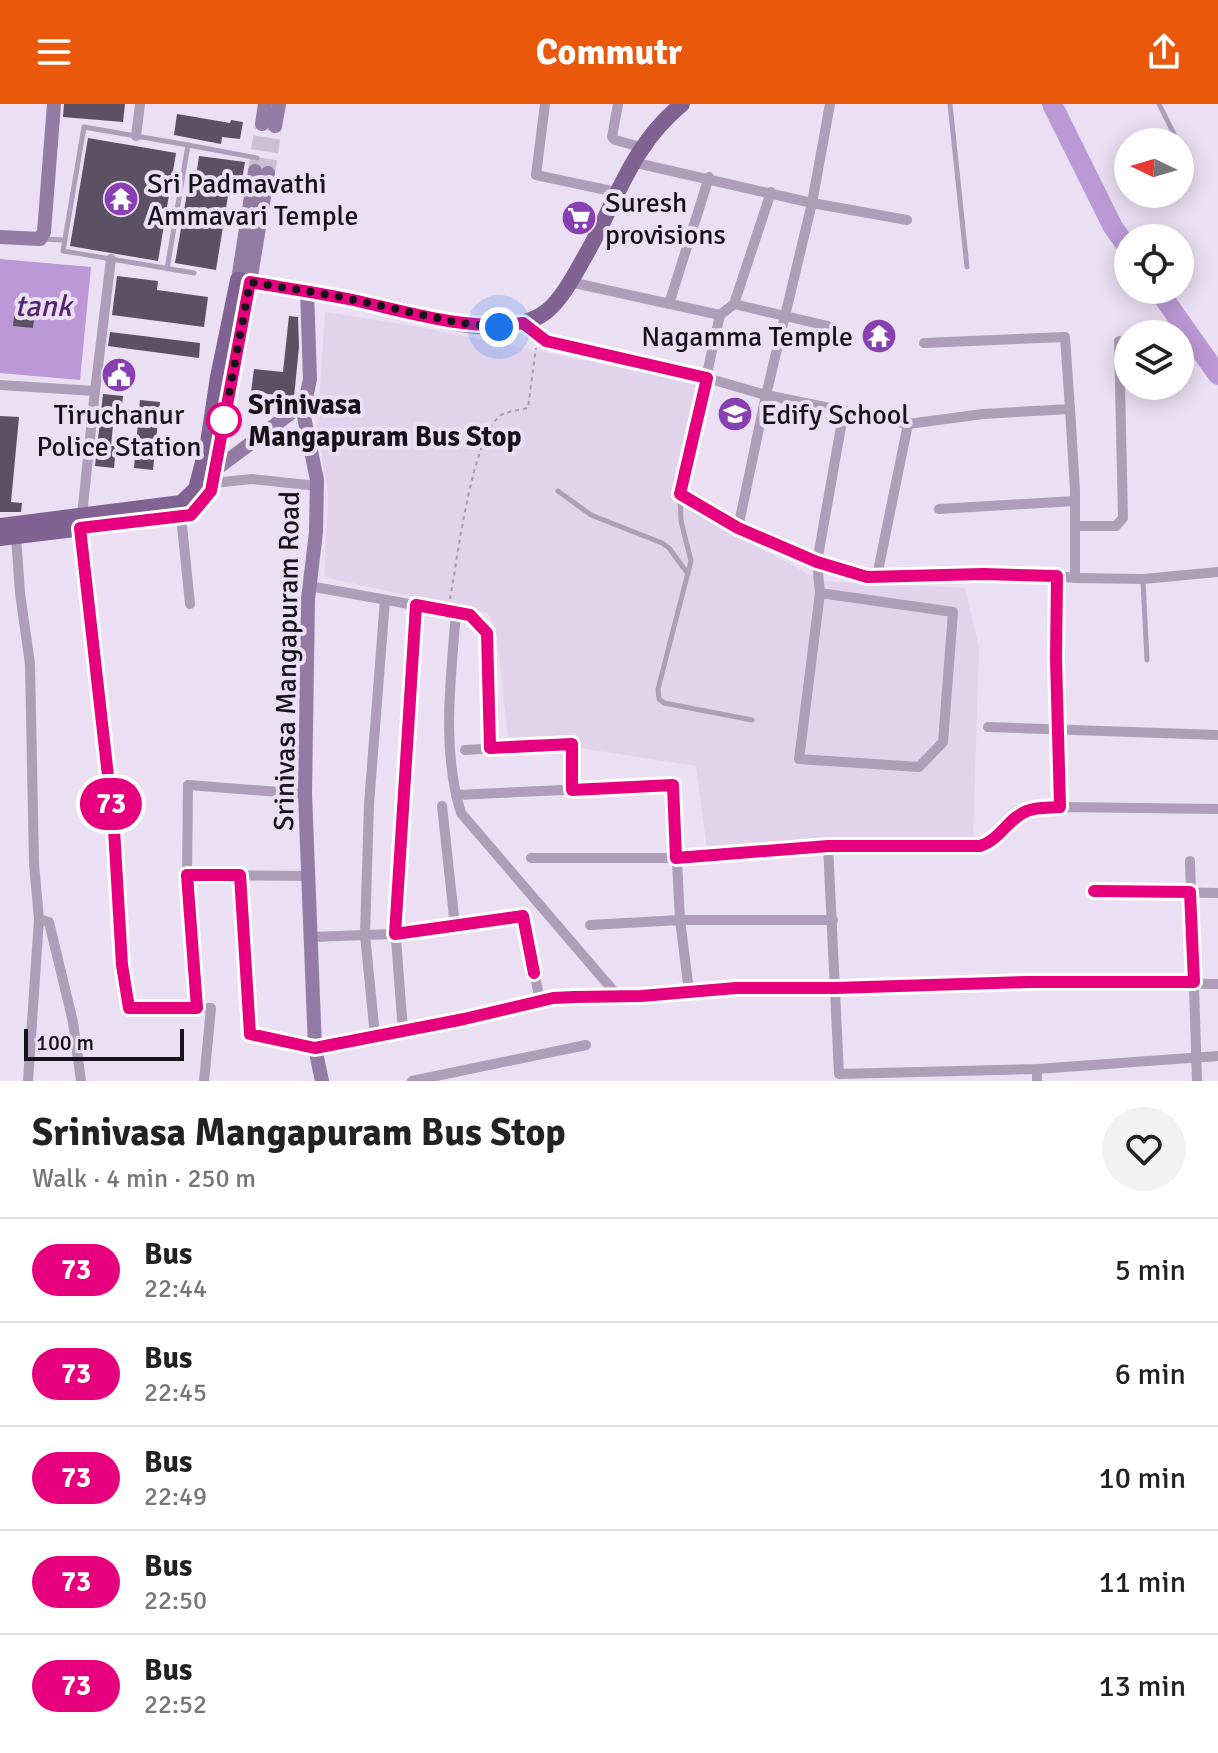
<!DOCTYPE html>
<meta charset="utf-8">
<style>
body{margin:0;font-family:Signika,sans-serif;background:#f2f2f2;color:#222;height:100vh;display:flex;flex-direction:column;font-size:30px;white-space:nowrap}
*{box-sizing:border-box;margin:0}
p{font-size:26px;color:#767676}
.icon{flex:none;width:44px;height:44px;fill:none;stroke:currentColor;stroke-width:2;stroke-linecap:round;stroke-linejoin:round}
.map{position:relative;height:977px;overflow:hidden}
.details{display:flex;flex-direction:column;background:#fff;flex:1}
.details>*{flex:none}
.badge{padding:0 16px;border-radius:26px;font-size:28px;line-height:52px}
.needle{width:52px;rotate:275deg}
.buttons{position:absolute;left:1114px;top:24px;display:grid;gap:16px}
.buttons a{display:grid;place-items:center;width:80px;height:80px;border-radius:50%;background:#fff;box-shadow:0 4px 20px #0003;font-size:40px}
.scale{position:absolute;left:24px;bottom:20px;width:160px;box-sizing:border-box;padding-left:8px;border:4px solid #161219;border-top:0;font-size:22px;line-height:28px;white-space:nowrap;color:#161219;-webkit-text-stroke:6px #ebdff3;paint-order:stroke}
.you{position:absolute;width:40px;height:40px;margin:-20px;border:6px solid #fff;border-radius:50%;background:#1a73e8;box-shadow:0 0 0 12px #1a73e833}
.map>.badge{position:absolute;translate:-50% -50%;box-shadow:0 0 0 4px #fff}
.round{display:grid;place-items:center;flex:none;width:84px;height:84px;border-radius:42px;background:#f2f2f2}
.overview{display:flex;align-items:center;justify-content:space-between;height:136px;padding:0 32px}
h1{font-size:38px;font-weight:800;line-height:60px}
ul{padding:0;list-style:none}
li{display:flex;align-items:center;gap:24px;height:104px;padding:0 32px;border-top:2px solid #e0e0e0}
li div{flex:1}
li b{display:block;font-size:30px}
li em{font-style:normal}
li .badge{min-width:88px;font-weight:700;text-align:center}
header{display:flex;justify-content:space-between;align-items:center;height:104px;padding:0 32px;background:#ea580c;color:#fff;font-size:36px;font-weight:800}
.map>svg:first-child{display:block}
.built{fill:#e2d3ed}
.water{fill:#bd98d6}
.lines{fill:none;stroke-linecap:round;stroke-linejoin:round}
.river{stroke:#bd98d6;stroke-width:20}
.building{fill:#5b5162}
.secondary-tunnel{stroke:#cbc0d2;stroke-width:14;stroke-dasharray:14 7;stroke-linecap:butt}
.path{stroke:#a49bab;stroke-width:2;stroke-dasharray:4 4;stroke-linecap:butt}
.lane{stroke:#ae9eb9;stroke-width:5}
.street{stroke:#ae9eb9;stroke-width:10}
.secondary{stroke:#937ba3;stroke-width:14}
.primary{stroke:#806293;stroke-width:16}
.line-casing{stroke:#fff;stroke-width:18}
.line{stroke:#e6007e;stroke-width:12}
.walk{stroke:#161219;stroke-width:8;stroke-dasharray:0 14.4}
.stop-dot{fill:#fff;stroke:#e6007e;stroke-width:4}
.labels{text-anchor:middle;stroke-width:8;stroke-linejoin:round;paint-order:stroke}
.poi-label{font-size:28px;fill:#161219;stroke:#ebdff3;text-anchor:start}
.stop-label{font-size:28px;font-weight:bold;fill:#161219;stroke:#ebdff3;text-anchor:start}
.street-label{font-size:28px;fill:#161219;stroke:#ebdff3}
.water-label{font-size:30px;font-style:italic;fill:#55256f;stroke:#ebdff3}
</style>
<header><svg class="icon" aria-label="menu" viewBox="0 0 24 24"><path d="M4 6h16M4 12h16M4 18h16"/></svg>Commutr<svg class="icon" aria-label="share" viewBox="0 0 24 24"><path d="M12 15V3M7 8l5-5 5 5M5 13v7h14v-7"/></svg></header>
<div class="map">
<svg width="1218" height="977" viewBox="0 0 1218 977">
<rect width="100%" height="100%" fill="#ebdff3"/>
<polygon class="built" points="325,208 414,222 696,279 672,395 821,477 965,484 979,544 973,736 707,745 696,662 508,633 496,526 487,509 324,473 328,389 317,325"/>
<polygon class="water" points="0,155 91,163 80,276 0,269"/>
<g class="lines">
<g class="river">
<polyline points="1052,0 1113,123 1128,144"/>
<polyline points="1158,186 1218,271"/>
</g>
</g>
<g class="building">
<polygon points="64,0 125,0 123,18 63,13"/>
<polygon points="177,10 230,19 231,16 243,18 240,35 222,33 221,40 174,31"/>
<polygon points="88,34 176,49 158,157 70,142"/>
<polygon points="199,52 245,58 242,75 231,73 216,166 175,159 190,72 196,73"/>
<polygon points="117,172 158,177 157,186 208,193 204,223 112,211"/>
<polygon points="15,203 35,205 33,224 13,222"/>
<polygon points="289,212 298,213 299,243 294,293 251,288 254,265 283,268"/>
<polygon points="110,228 200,239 199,254 108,242"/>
<polygon points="103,290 123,292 121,311 114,311 111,342 116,342 114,364 95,362"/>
<polygon points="140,296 160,298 153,366 134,364"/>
<polygon points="0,312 19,313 11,398 22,399 21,408 0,408"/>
</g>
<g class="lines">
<g class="secondary-tunnel">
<polyline points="255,67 262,20"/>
<polyline points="268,69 275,22"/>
</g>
<path class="path" d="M450,495c7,-36 22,-169 53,-185 7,-3 17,-4 25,-6l8,-60"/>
<g class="lane">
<polyline points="950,0 967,163"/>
<polyline points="1159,0 1174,30"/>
<polyline points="188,41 257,54"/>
<polyline points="41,135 64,136"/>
<path d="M167,165l21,-124 -104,-18 -21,124c44,7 88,15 131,22"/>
<polyline points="558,387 591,411 662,439 669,444 688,470"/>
<polyline points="680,390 681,417 691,457 658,585 659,595 664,599 752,616"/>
<polyline points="1143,477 1147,556"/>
</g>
<g class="street">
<polyline points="545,0 536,71 616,88"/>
<polyline points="618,0 612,33 615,36 641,43"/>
<polyline points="136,32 140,0"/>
<polyline points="632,58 812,99 830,0"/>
<polyline points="570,178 720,211 680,390 738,424 817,458 867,473 983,470 1057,472"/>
<polyline points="669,200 709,73"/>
<polyline points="734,200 771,88"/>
<polyline points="720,211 734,200 828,222"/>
<polyline points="523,219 546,237 599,251 707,274 766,291 908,320 983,310 1070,305 1065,233 924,239"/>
<polyline points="0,281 95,287 111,155"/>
<polyline points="213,379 252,375 317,382"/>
<polyline points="939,405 1075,397"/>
<polyline points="82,411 95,287"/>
<polyline points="181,412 190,500"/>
<polyline points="1075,422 1116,422 1123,414 1119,237"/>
<polyline points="80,424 114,725 122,861 129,904 197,904 187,771 188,681 305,690"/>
<polyline points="738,424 766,291 812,99 907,116"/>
<polyline points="16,432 20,489 30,560 34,760 39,815 28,977"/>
<polyline points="877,472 908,320"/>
<polyline points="1075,474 1143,475 1218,468"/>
<polyline points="309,482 470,511 487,529 490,644"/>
<polyline points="820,489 799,655 919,663 943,638 953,508 820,489 817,458 844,306"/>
<path d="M456,508c-5,67 -15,136 5,201l156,182"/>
<polyline points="988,623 1218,631"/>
<polyline points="465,646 572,640 572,686"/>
<polyline points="456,691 673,681 680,816 833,816"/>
<polyline points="442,702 455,822"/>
<polyline points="1060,703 1056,554 1057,472 1075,474 1075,387 1070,305"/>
<polyline points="828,742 839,970 1037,965 1218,952"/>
<polyline points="531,754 676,754 828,742 980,742 994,736 1029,706 1060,703 1218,705"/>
<polyline points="1190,757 1197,977"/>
<polyline points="187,771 310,772"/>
<polyline points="240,771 250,930 315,944 464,915 553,894 641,892 736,884 835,884 1028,878 1218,880"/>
<polyline points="1094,787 1218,789"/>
<polyline points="39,815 49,818 73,918 81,977"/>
<polyline points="590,821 680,816 689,887"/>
<polyline points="312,833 365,831 369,700 385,496"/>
<polyline points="197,904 211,904 204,977"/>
<polyline points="403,927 395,822 416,501"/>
<polyline points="375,932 365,831 395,830 523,812 540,897"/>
<polyline points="412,977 586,941"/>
<polyline points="1037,977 1037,965"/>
</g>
<g class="secondary">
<polyline points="262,20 265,0"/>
<polyline points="275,22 279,0"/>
<polyline points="0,133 40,135 44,128 54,0"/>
<polyline points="238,176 255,67"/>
<polyline points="250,178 268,69"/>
<polyline points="307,187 310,275 303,308 317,376 316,428 308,495 305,690 315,944 322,977"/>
<polyline points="215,366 303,300"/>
</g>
<g class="primary">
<path d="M0,422l181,-23 15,-14 12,-46 10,-66 20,-97c50,8 100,17 150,27 36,8 76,22 113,19 15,-1 34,-5 46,-15 17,-14 30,-41 41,-60 30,-54 44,-106 94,-147"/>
<polyline points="0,434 191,411 211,387 250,178"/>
</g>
</g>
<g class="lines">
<defs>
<path id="line" d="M534,869l-11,-57 -128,18 21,-329 54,10 17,18 3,115 82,-4v46l101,-5 3,73 152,-12h152c20,-6 28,-28 47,-35 9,-4 22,-3 33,-4l-4,-149 1,-82 -74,-2 -116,3 -50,-15 -79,-34 -58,-34 27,-116 -161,-37 -23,-18c-57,8 -115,-11 -170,-23 -34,-7 -68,-12 -103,-18l-39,209 -20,24 -111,13 34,301 8,136 7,43h68l-10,-133h53l10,159 65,14 149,-29 89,-21 21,-1 67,-1 95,-8h99l193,-6h166l-4,-90 -96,-1"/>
</defs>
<use href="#line" class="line-casing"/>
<use href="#line" class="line"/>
<polyline class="walk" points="224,316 250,178 336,192 460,219 499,223"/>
</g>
<defs>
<symbol id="temple-disc" viewBox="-11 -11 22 22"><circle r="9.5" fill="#883fb1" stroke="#ebdff3"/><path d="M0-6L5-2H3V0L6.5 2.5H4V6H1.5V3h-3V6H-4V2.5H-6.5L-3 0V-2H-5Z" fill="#fff"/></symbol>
<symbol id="supermarket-disc" viewBox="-11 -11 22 22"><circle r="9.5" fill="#883fb1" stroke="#ebdff3"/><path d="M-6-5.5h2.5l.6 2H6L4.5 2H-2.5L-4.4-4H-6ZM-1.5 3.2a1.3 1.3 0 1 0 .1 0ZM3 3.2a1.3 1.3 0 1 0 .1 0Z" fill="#fff"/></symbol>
<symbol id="civic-disc" viewBox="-11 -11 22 22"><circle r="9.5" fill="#883fb1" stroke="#ebdff3"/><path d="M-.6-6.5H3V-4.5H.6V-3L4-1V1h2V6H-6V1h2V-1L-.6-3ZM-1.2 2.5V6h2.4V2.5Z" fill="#fff"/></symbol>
<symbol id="school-disc" viewBox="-11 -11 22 22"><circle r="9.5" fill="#883fb1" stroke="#ebdff3"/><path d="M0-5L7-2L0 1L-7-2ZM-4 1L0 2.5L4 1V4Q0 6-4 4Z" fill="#fff"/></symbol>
</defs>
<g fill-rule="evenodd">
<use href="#temple-disc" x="101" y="75" width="40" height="40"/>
<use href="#supermarket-disc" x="559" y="94" width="40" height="40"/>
<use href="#temple-disc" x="859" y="212" width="40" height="40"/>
<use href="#civic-disc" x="99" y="251" width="40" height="40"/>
<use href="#school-disc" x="715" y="290" width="40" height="40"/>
</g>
<circle class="stop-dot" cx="224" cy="316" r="16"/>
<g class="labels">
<g class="poi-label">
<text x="147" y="89">Sri Padmavathi<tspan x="147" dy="32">Ammavari Temple</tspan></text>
<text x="605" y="108">Suresh<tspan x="605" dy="32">provisions</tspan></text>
<text x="853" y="242" text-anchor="end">Nagamma Temple</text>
<text x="119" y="320" text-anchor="middle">Tiruchanur<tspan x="119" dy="32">Police Station</tspan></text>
<text x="761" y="320">Edify School</text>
</g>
<g class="stop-label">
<text x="248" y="310">Srinivasa<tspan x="248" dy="32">Mangapuram Bus Stop</tspan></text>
</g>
<g class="street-label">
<text transform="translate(286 557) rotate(-89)" y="10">Srinivasa Mangapuram Road</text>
</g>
<g class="water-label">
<text x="43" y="212">tank</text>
</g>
</g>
</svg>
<div class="buttons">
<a><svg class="needle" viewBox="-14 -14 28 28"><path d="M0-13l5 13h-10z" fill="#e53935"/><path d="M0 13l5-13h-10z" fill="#767676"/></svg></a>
<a><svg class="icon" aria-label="locate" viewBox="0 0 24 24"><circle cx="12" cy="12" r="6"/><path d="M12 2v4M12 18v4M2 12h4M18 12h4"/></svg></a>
<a><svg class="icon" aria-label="layers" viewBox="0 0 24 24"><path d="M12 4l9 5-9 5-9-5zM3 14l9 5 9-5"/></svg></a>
</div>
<div class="scale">100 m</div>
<div class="you" style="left:499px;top:223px"></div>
<b class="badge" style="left:111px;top:700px;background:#e6007e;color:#fff">73</b>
</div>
<section class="details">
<div class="overview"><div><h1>Srinivasa Mangapuram Bus Stop</h1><p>Walk · 4 min · 250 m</p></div><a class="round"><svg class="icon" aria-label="heart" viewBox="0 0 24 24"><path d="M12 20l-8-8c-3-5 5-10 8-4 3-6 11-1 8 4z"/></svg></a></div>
<ul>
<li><span class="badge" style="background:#e6007e;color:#fff">73</span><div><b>Bus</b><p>22:44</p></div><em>5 min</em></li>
<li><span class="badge" style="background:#e6007e;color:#fff">73</span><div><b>Bus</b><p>22:45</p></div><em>6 min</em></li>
<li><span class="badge" style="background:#e6007e;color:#fff">73</span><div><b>Bus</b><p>22:49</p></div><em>10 min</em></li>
<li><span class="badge" style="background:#e6007e;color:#fff">73</span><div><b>Bus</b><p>22:50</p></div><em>11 min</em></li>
<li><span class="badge" style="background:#e6007e;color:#fff">73</span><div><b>Bus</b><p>22:52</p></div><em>13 min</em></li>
</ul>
</section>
